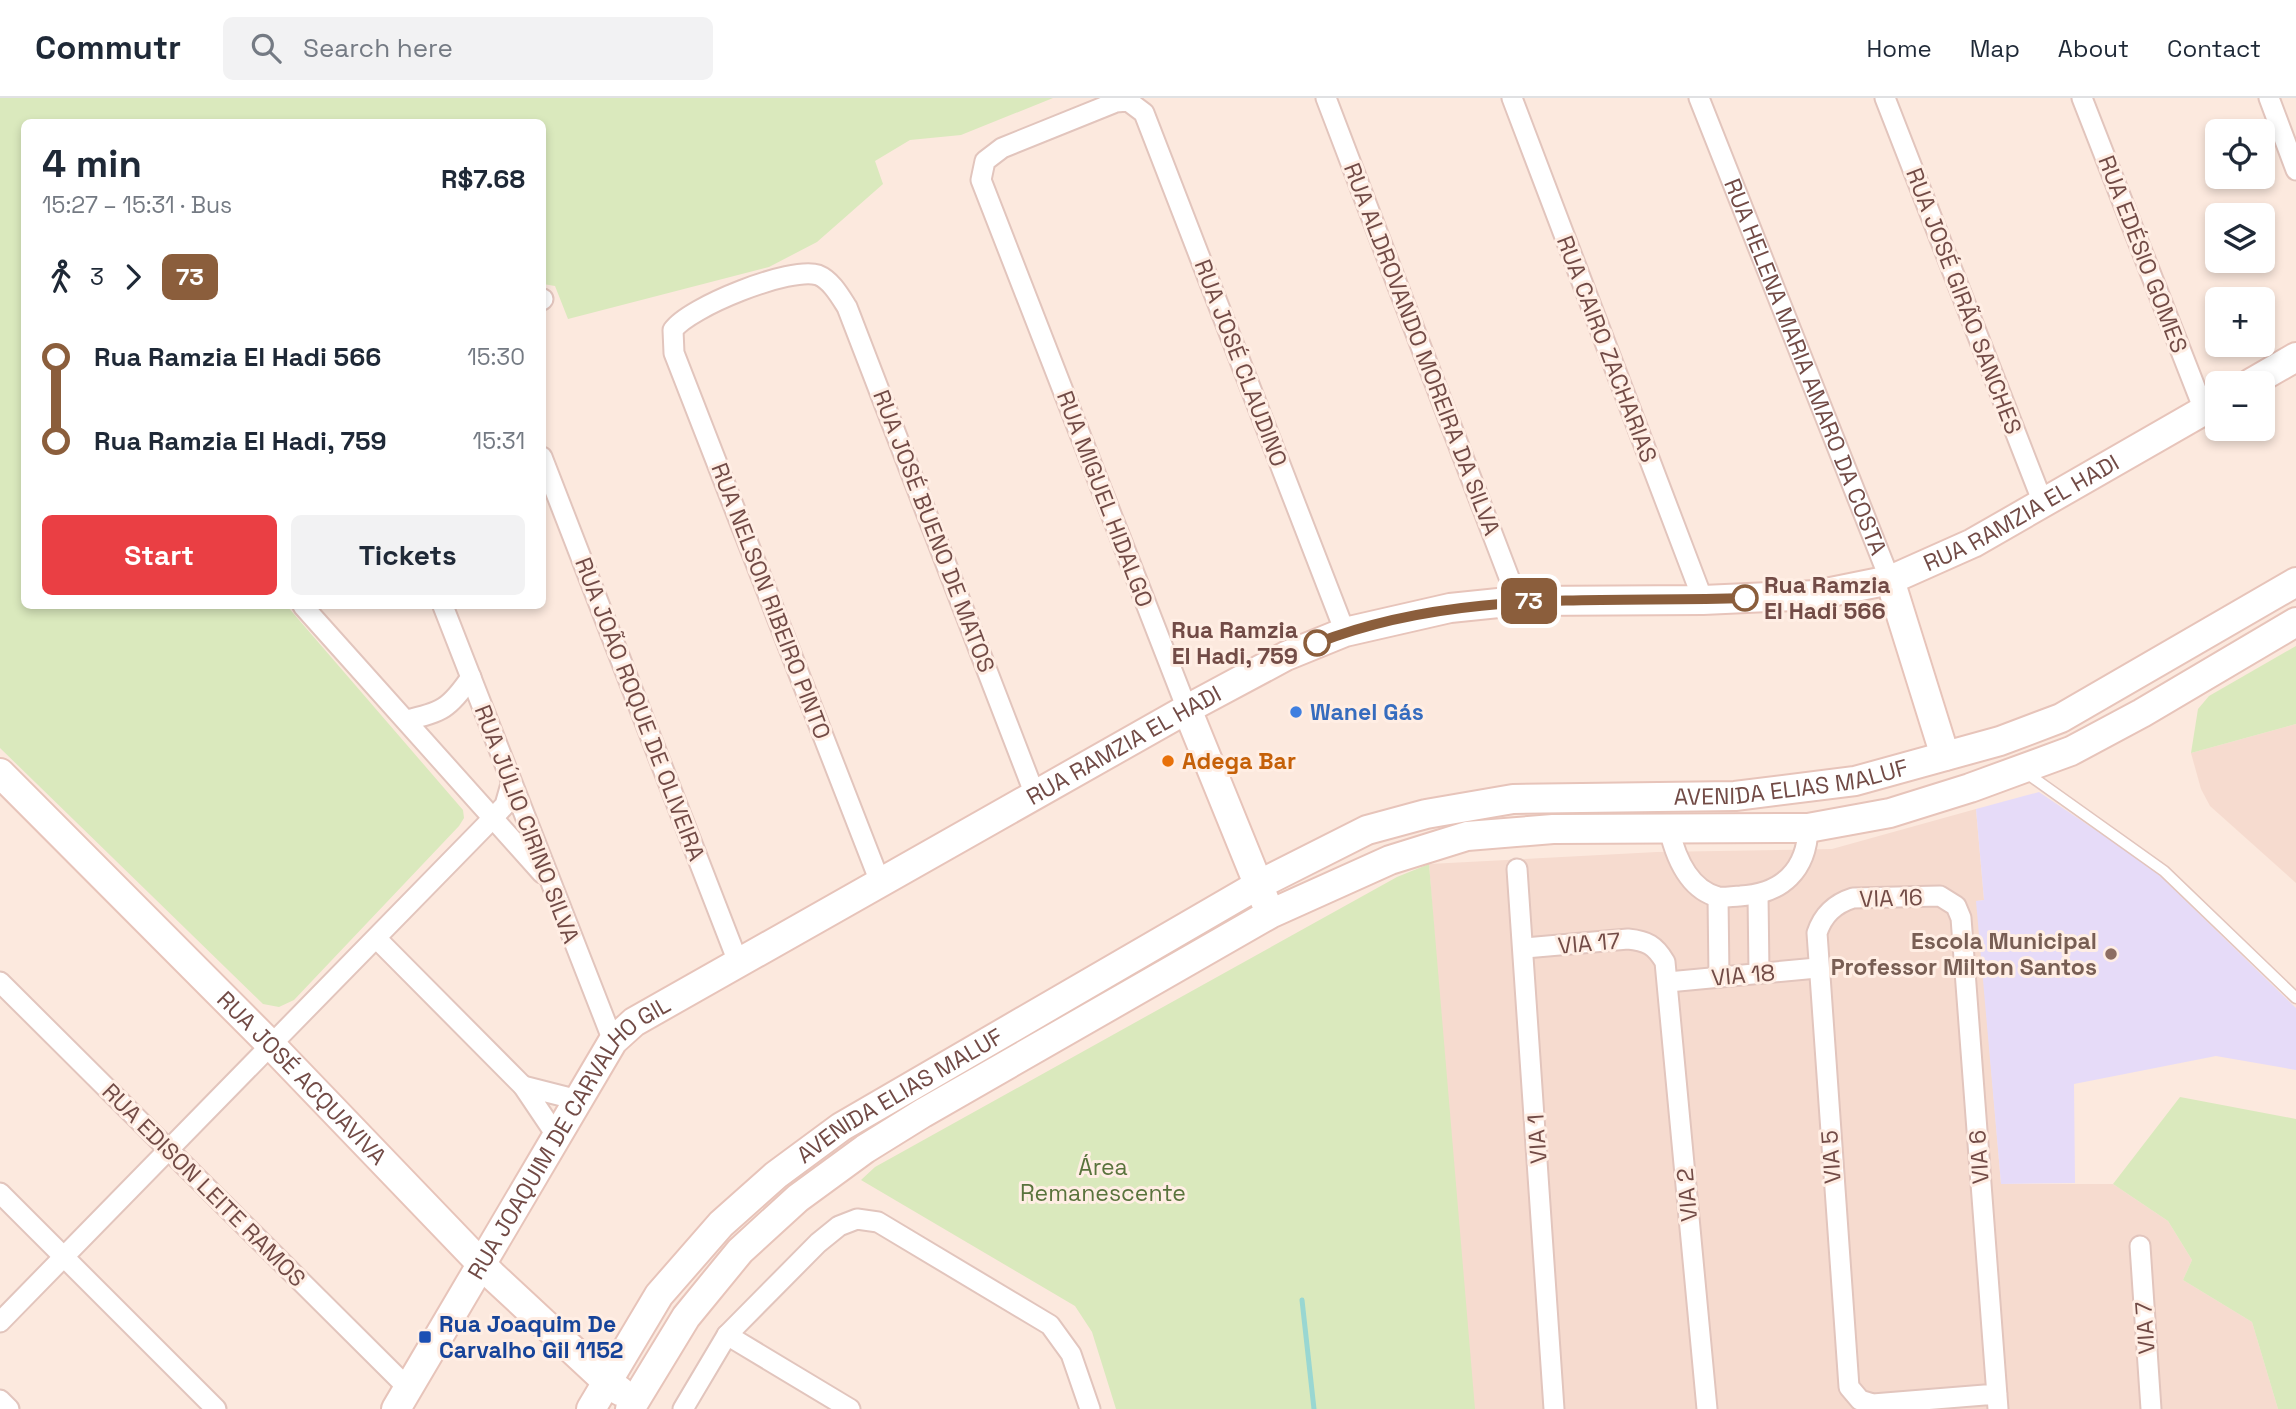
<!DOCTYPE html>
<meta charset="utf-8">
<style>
body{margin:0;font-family:"Space Grotesk",sans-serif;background:#f2f2f3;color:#1f2937;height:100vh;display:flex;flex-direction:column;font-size:26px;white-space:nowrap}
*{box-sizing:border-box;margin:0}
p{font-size:23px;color:#747a83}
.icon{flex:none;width:38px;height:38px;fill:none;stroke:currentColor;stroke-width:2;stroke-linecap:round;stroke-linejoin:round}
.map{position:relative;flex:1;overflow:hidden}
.drawer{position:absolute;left:21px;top:21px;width:525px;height:490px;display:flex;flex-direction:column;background:#fff;border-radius:10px;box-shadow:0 4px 10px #0003}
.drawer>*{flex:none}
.badge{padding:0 14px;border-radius:10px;font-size:24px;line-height:46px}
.tools{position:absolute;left:2205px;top:21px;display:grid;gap:14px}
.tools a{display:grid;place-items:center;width:70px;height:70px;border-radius:10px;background:#fff;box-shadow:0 4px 10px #0003;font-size:35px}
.map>.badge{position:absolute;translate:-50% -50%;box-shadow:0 0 0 4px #fff}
.legs{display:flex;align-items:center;gap:10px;height:77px;padding:0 21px;font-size:23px}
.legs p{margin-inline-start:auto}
.headline{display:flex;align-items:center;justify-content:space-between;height:119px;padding:0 21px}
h1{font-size:38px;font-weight:700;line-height:52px}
.primary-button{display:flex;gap:14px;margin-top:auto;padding:14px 21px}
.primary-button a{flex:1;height:80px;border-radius:10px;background:#ea3f44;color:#fff;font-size:28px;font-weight:700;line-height:80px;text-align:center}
.primary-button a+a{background:#f2f2f3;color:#1f2937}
ul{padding:0 21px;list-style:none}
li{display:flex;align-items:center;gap:24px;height:84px;font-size:26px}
li i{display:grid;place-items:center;width:10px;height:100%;margin:0 9px;background:currentColor}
li i::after{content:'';width:18px;height:18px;margin:-9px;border:5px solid;border-radius:50%;background:#fff}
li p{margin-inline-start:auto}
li:first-child i{background:linear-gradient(#0000 50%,currentColor 0)}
li:last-child i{background:linear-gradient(currentColor 50%,#0000 0)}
header{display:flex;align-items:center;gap:42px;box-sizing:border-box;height:98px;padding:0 35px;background:#fff;border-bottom:2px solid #e0e1e3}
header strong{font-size:33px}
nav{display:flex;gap:38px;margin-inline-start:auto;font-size:24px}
.search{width:490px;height:63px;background:#f2f2f3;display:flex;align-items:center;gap:18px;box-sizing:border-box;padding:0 24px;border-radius:10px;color:#747a83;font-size:26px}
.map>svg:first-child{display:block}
.residential{fill:#f6dbcf}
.education{fill:#e6dbf8}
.green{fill:#dae9bd}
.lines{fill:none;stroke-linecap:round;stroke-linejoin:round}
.stream{stroke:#99d7d2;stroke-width:5}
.lane-casing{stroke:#e2c5bd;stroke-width:13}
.street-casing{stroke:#e2c5bd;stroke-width:23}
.secondary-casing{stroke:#e7c4ba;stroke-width:32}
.lane{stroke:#fff;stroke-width:10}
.street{stroke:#fff;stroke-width:19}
.secondary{stroke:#fff;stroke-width:28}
.line-1-casing{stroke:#fff;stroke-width:16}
.line-1{stroke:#8b5e3c;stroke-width:10}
.stop-1-dot{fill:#fff;stroke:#8b5e3c;stroke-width:3.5}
.shop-dot{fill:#3f7fe0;stroke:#ffeee4;stroke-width:2.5}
.food-dot{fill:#e8710a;stroke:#ffeee4;stroke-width:2.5}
.education-dot{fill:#8d6e63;stroke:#ffeee4;stroke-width:2.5}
.transit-dot{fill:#1a4fb4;stroke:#ffeee4;stroke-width:2.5}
.labels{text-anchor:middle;stroke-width:6;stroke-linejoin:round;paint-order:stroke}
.street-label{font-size:23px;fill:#724b46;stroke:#ffeee4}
.stop-label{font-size:23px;font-weight:bold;fill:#724b46;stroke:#ffeee4;text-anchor:start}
.shop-label{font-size:23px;font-weight:bold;fill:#366cbe;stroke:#ffeee4;text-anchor:start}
.food-label{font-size:23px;font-weight:bold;fill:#c56008;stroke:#ffeee4;text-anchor:start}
.education-label{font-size:23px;font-weight:bold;fill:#785e54;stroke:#ffeee4;text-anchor:end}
.park-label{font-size:23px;fill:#59733c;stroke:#ffeee4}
.transit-label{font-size:23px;font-weight:bold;fill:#164399;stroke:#ffeee4;text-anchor:start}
</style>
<header>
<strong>Commutr</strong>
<div class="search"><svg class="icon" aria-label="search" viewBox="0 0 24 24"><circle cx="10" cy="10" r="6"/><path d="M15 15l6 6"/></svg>Search here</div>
<nav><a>Home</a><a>Map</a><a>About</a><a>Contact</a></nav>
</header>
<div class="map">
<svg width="2296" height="1311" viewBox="0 0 2296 1311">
<rect width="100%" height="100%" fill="#fce9de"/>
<g class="residential">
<polygon points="2296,626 2296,785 2210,708 2201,691 2191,655"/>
<polygon points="1976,711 1984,802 1977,803 2001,1086 2113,1086 2168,1123 2192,1162 2183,1182 2252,1224 2278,1311 1470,1311 1429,766 1657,754 1832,751"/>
</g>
<polygon class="education" points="2039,694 2152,770 2296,910 2296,972 2216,958 2074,986 2075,1085 2001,1086 1976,803 1984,802 1976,711"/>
<g class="green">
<polygon points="0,0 1053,0 961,37 910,42 875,63 883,86 817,144 769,169 568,221 555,188 543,186 542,24 24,24 24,508 287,508 463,712 464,720 459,728 294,902 279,909 263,906 0,650"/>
<polygon points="2296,548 2296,626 2191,655 2198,611 2209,598"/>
<polygon points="1429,766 1475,1311 1116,1311 1092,1234 1075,1208 861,1082 875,1069 1397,779"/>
<polygon points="2180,999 2296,1021 2296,1311 2278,1311 2252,1224 2183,1182 2192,1162 2168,1123 2113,1086"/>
</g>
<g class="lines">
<polyline class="stream" points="1302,1202 1314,1311"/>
<defs>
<polyline id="lane" points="2025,674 2164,773 2296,900"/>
<g id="street">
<polyline points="1326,0 1518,503"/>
<polyline points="1512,0 1703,502"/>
<path id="s1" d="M1699,0l191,482"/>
<polyline points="1885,0 2043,405"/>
<polyline points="2082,0 2204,312"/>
<polyline points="2269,0 2296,72"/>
<polyline points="542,202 543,201"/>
<polyline points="542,359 738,864"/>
<polyline points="303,508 542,775"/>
<polyline points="443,508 613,943"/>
<polyline points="1187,611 981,82 985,63 1002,50 1116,4 1128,3 1144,15 1345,534"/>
<path d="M406,622c35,-7 44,-12 65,-43"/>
<path d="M1669,731c6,26 19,60 49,68 6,1 16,-1 22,-1 42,-2 67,-26 68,-68"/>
<polyline points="1517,771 1554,1311"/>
<path d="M880,784l-206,-529 -1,-23c16,-23 118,-64 145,-55 13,5 22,21 29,32l188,488"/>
<polyline points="1758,797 1759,875"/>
<polyline points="1718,799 1719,879"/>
<polyline points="377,841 523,988"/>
<path d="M1525,850l103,-9c19,2 27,6 37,23l42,447"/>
<polyline points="0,884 408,1290"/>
<polyline points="1668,884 1817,870"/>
<polyline points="556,1037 523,988 578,1002"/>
<polyline points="0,1095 216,1311"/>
<polyline points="2140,1148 2151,1311"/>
<polyline points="0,1224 492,721 505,707 511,686"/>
<polyline points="727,1237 850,1311"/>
<path d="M1997,1296l-124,10 -13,-4 -11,-13 -32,-454c6,-18 17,-29 36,-35l87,-2 16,10 5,12 37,491"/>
<polyline points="0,1302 9,1311"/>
<polyline points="683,1311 727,1237 818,1145 839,1128 857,1121 878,1124 1050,1227 1071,1256 1090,1311"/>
</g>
<g id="secondary">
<polyline points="2251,285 2296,259"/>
<polyline points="1890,482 1945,658"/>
<polyline points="1187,611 1265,803"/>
<path id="s2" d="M0,675l272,273 220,229 114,106 14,10"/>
<path id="s3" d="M396,1311l217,-368 21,-19 553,-313 99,-53 59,-24 105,-24 68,-7 185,-1 113,-5 74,-15 83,-37 244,-140"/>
<path id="s4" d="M591,1311l68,-114 62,-71 55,-49 65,-48 417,-242 109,-55 59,-16 87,-15 222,-3 120,-15 145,-40 61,-23 235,-136"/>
<polyline points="630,1311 686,1219 740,1153 798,1100 865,1051 923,1015 1270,816 1390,762 1467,738 1553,731 1808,730 1890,715 1970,690 2071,653 2142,615 2296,524"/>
</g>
</defs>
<use href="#lane" class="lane-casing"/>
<use href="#street" class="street-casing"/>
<use href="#secondary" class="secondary-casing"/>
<use href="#lane" class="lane"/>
<use href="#street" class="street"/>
<use href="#secondary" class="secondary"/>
</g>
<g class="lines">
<defs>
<path id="line-1" d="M1317,545c137,-54 284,-40 428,-45"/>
</defs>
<use href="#line-1" class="line-1-casing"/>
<use href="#line-1" class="line-1"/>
</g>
<g class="stop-1-dot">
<circle cx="1745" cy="500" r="12"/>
<circle cx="1317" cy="545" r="12"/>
</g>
<circle class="shop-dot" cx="1296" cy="614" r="7"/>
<circle class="food-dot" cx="1168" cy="663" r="7"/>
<circle class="education-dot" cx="2111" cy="856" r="7"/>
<rect class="transit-dot" x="418" y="1232" width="14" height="14" rx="3.5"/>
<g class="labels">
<g class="street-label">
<text transform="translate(2143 156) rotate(69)" y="8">RUA EDÉSIO GOMES</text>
<text transform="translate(1964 203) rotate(69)" y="8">RUA JOSÉ GIRÃO SANCHES</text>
<text transform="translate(1422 251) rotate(69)" y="8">RUA ALDROVANDO MOREIRA DA SILVA</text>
<text transform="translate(1607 251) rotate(69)" y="8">RUA CAIRO ZACHARIAS</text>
<text transform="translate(1241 265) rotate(69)" y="8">RUA JOSÉ CLAUDINO</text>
<text dy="8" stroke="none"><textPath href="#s1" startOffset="289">RUA HELENA MARIA AMARO DA COSTA</textPath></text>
<text transform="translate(1105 401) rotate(69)" y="8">RUA MIGUEL HIDALGO</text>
<text dy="8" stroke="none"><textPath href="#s3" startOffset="1964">RUA RAMZIA EL HADI</textPath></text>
<text transform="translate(934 433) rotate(69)" y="8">RUA JOSÉ BUENO DE MATOS</text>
<text transform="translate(771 503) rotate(69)" y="8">RUA NELSON RIBEIRO PINTO</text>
<text transform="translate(640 611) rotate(69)" y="8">RUA JOÃO ROQUE DE OLIVEIRA</text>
<text dy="8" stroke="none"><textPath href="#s3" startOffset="1018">RUA RAMZIA EL HADI</textPath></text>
<text dy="8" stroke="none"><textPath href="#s4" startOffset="1414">AVENIDA ELIAS MALUF</textPath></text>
<text transform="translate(527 726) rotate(69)" y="8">RUA JÚLIO CIRINO SILVA</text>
<text transform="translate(1891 800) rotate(-2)" y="8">VIA 16</text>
<text transform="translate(1589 845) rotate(-5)" y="8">VIA 17</text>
<text transform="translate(1743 877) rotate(-5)" y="8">VIA 18</text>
<text dy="8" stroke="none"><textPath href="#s2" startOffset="429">RUA JOSÉ ACQUAVIVA</textPath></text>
<text dy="8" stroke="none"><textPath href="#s4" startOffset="448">AVENIDA ELIAS MALUF</textPath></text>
<text transform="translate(1537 1041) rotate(-94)" y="8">VIA 1</text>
<text dy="8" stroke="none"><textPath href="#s3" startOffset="324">RUA JOAQUIM DE CARVALHO GIL</textPath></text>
<text transform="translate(1831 1059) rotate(-94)" y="8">VIA 5</text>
<text transform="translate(1979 1059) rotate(-94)" y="8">VIA 6</text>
<text transform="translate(204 1087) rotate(45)" y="8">RUA EDISON LEITE RAMOS</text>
<text transform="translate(1687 1097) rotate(-95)" y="8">VIA 2</text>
<text transform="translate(2145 1230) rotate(-94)" y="8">VIA 7</text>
</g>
<g class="stop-label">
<text x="1764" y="495">Rua Ramzia<tspan x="1764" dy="26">El Hadi 566</tspan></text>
<text x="1298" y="540" text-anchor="end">Rua Ramzia<tspan x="1298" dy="26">El Hadi, 759</tspan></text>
</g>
<g class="shop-label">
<text x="1310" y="622">Wanel Gás</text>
</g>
<g class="food-label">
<text x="1182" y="671">Adega Bar</text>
</g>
<g class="education-label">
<text x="2097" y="851">Escola Municipal<tspan x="2097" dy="26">Professor Milton Santos</tspan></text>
</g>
<g class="park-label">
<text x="1103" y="1077">Área<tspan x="1103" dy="26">Remanescente</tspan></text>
</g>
<g class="transit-label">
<text x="439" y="1234">Rua Joaquim De<tspan x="439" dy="26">Carvalho Gil 1152</tspan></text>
</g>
</g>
</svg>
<div class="tools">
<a><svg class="icon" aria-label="locate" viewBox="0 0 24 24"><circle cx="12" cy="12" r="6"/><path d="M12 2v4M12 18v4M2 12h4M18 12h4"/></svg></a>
<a><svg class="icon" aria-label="layers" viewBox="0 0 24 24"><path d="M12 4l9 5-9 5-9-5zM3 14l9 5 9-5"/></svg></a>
<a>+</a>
<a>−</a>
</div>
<b class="badge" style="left:1529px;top:503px;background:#8b5e3c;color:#fff">73</b>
<section class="drawer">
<div class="headline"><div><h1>4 min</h1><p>15:27 – 15:31 · Bus</p></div><b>R$7.68</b></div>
<div class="legs"><svg class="icon" aria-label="walk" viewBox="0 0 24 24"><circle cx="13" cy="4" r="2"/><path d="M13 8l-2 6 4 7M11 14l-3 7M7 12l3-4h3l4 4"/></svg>3<svg class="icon" aria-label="forward" viewBox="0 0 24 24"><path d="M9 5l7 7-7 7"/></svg><b class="badge" style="background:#8b5e3c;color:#fff">73</b></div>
<ul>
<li><i style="color:#8b5e3c"></i><b>Rua Ramzia El Hadi 566</b><p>15:30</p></li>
<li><i style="color:#8b5e3c"></i><b>Rua Ramzia El Hadi, 759</b><p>15:31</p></li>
</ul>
<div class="primary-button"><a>Start</a><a>Tickets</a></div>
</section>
</div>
